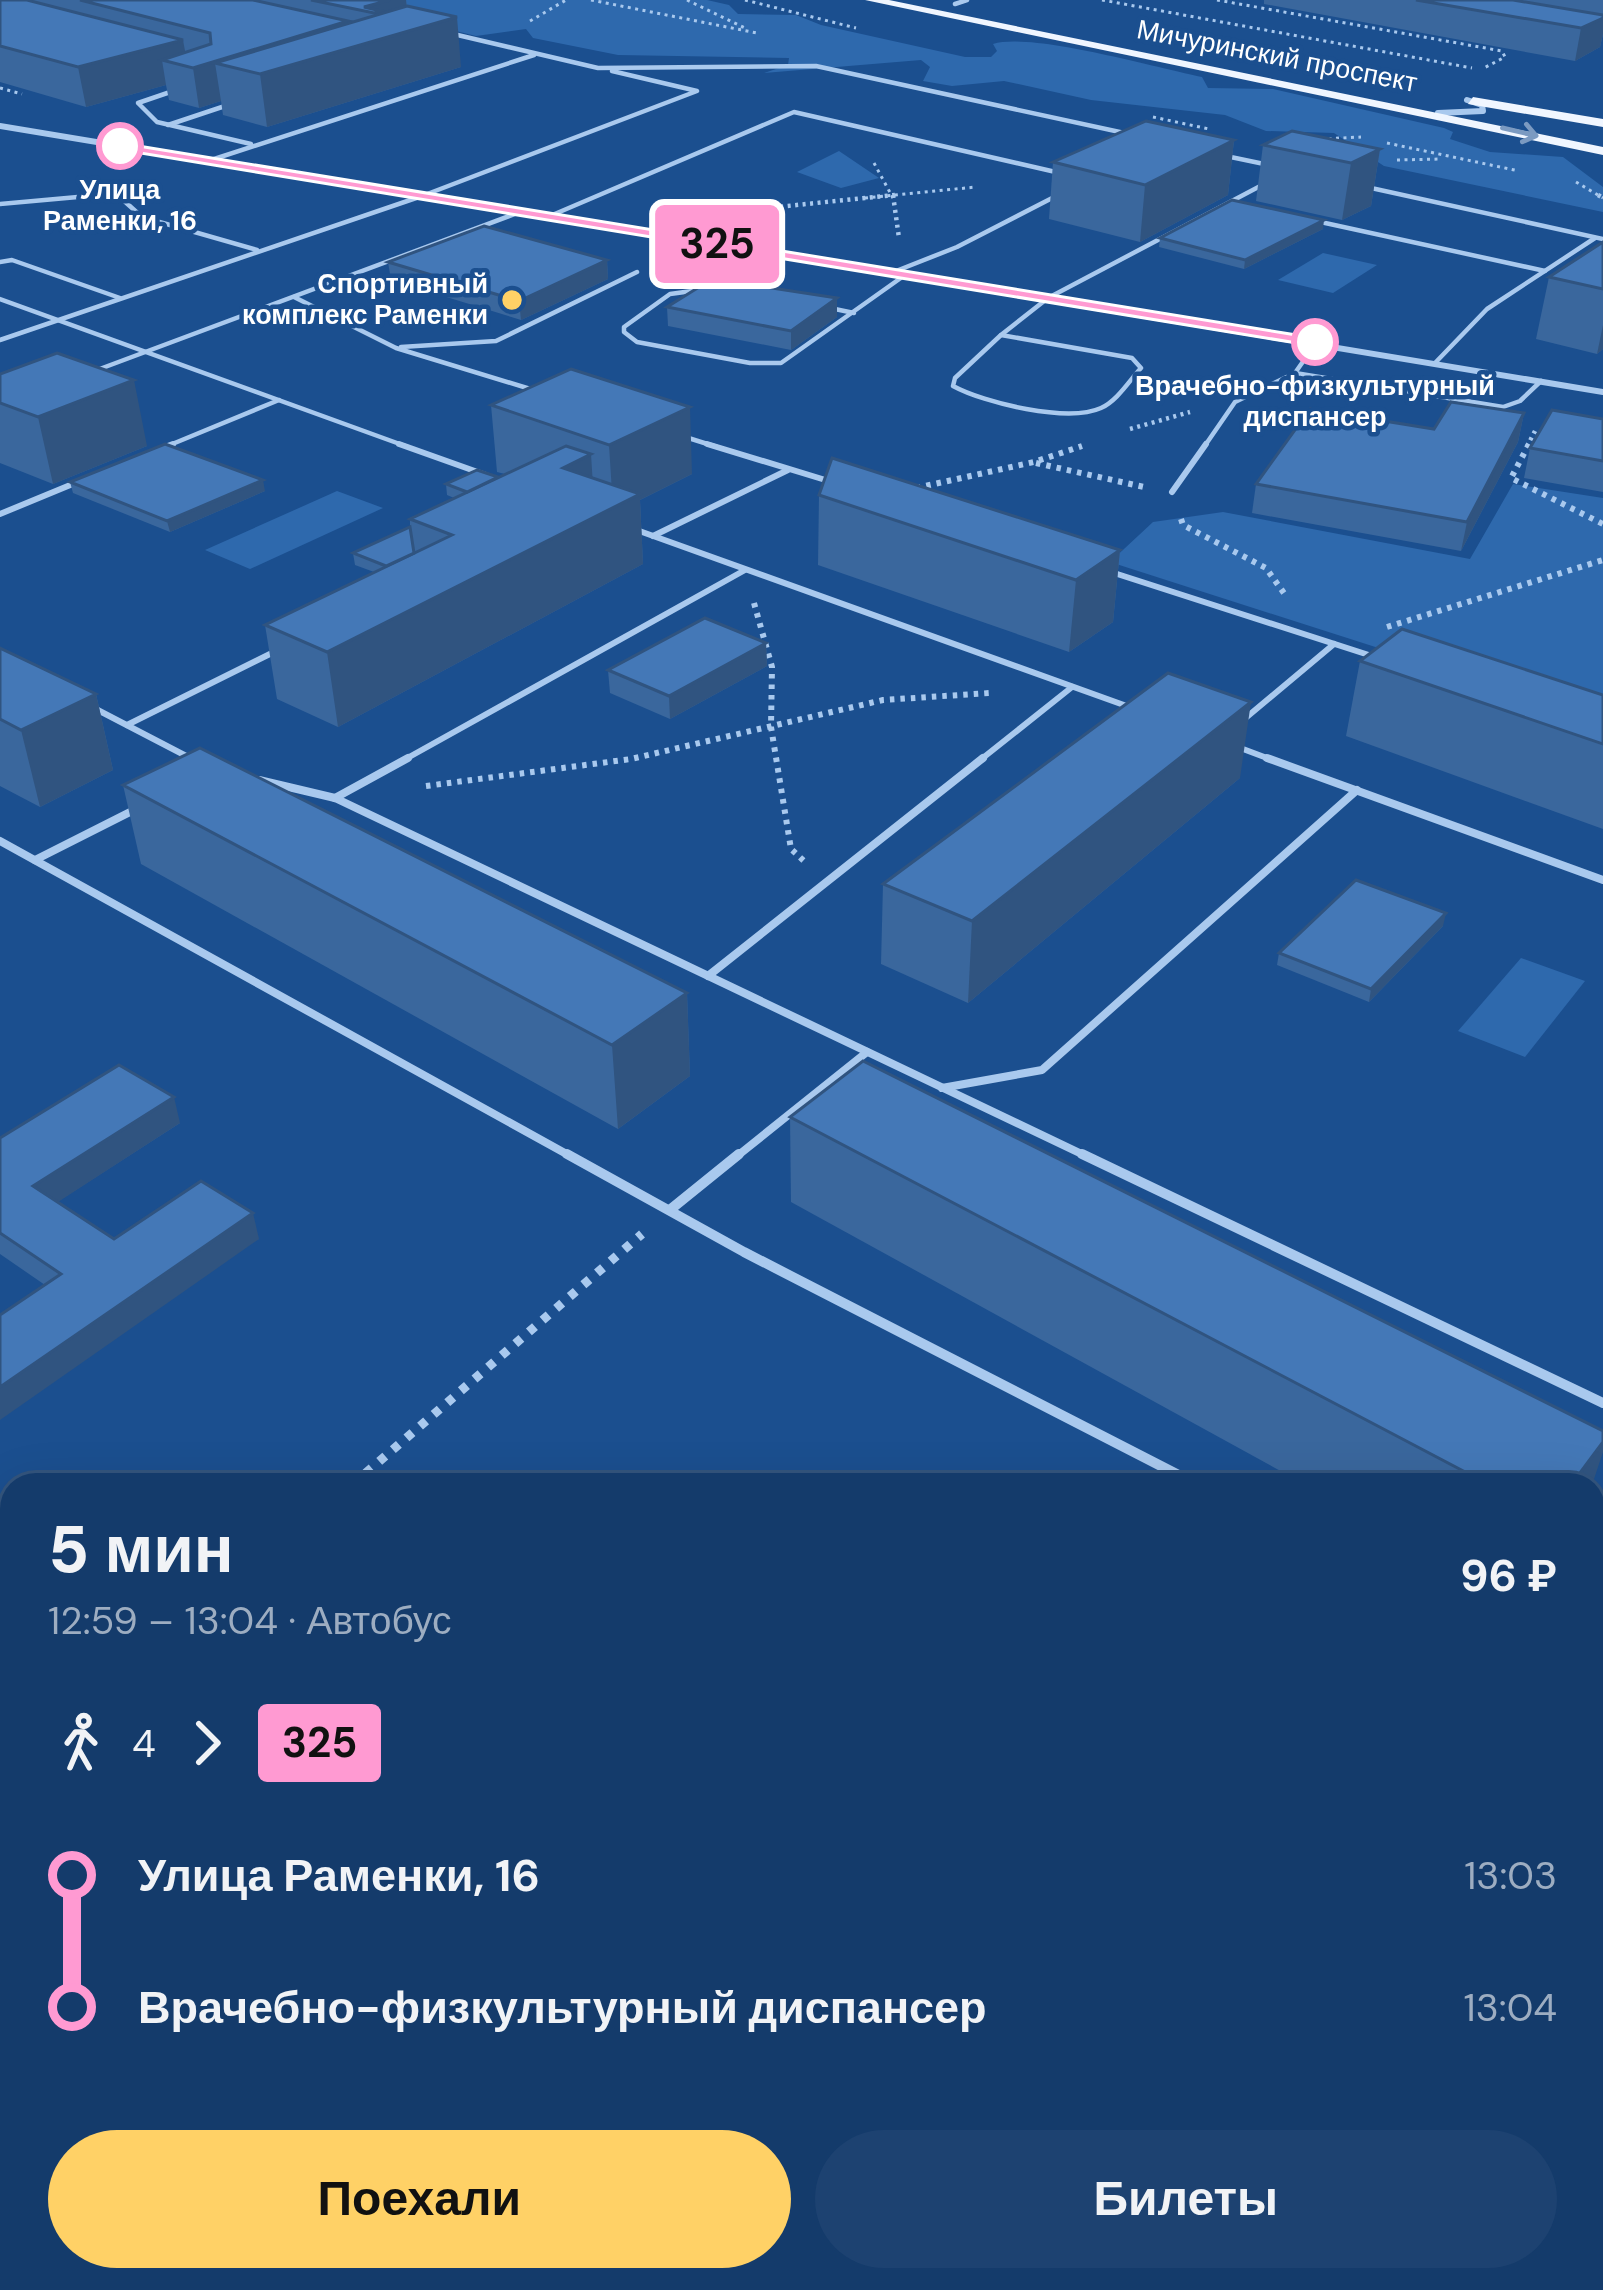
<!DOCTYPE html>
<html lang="ru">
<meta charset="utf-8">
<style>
body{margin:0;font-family:"DM Sans",sans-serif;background:#1d4271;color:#f1f3f6;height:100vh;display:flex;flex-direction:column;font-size:45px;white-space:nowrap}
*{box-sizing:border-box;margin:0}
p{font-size:39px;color:#9dadc1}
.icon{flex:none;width:66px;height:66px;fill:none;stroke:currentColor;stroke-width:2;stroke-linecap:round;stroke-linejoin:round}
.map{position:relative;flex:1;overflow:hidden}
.drawer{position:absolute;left:0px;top:1473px;width:1605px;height:819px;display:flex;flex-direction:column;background:#143b6b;border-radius:36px 36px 0 0;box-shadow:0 12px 48px #0002,0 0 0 3px #33557e}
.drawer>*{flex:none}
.badge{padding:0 24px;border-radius:9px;font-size:42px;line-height:78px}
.map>.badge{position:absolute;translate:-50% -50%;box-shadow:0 0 0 6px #fff}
.legs{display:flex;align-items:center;gap:18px;height:132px;padding:0 48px;font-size:39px}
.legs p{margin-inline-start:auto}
.head{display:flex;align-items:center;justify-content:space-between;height:204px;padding:0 48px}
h1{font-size:66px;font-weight:800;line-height:90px}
.cta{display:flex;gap:24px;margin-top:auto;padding:24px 48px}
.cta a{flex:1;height:138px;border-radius:72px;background:#ffd166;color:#111;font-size:48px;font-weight:800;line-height:138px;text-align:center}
.cta a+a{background:#1d4271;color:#f1f3f6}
ul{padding:0 48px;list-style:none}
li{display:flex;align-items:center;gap:42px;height:132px;font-size:45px}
li i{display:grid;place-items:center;width:18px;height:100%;margin:0 15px;background:currentColor}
li i::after{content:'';width:30px;height:30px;margin:-15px;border:9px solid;border-radius:50%;background:#143b6b}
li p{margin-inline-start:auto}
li:first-child i{background:linear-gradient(#0000 50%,currentColor 0)}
li:last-child i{background:linear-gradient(currentColor 50%,#0000 0)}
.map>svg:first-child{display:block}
.green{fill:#2e69ad}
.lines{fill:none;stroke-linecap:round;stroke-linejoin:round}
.path-far3{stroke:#a9c9ee;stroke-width:3;stroke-dasharray:3 4.5;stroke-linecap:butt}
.path-far2{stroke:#a9c9ee;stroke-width:4.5;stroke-dasharray:3 4.5;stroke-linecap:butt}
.path-far1{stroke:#a9c9ee;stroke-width:6;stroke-dasharray:4.5 6;stroke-linecap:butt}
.path{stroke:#a9c9ee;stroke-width:9;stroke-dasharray:8 10;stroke-linecap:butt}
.lane-far4{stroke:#a9c9ee;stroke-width:4.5}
.lane-far3{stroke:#a9c9ee;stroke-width:6}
.lane-far2{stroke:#a9c9ee;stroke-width:8}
.lane-far1{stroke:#a9c9ee;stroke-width:10}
.lane{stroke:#a9c9ee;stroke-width:14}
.street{stroke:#a9c9ee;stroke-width:6}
.primary{fill:#f0f6ff;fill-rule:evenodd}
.wall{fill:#3a679d}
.shaded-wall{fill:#305480}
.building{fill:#4478b7;stroke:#305480;stroke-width:3}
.oneway{stroke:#7b9ac1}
.line-1{fill:#ff9ad2;stroke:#fff;stroke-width:3}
.stop-1-dot{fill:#fff;stroke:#ff9ad2;stroke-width:6}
.poi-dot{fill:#ffd166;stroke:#1b4f8f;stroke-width:4.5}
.labels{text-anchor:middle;stroke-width:9;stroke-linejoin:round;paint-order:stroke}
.far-street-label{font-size:27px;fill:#fff;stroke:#1b4f8f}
.far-stop-label{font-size:27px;font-weight:bold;fill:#fff;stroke:#1b4f8f}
.far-poi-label{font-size:27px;font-weight:bold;fill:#fff;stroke:#1b4f8f;text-anchor:end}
</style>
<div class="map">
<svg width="1603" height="2290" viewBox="0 0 1603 2290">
<rect width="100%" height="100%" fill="#1b4f8f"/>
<g class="green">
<path d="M332,0h375l22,5 9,9 58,1 25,10 144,32h26l6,-6 -4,-7c39,-12 163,24 209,33l6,11 65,1 171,39 9,4 -3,7 40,13 73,5 40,30v25l-219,-46 -50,-33 -68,-2 -41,-16 -134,-15 -87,-19 -52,5 -29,-5 7,-14 -9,-7 -157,13 24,-8 1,-7 -171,-3 -85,-17 -7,-9 -50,7z"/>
<polygon points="839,151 879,178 841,188 797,172"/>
<polygon points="1323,253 1377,265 1333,293 1278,280"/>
<polygon points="1513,484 1603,498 1603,720 1110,562 1153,522 1223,512 1470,559"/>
<polygon points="337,491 383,508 250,569 205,550"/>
<polygon points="1521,958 1585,981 1525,1057 1458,1031"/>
</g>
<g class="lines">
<g class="path-far3">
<polyline points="591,0 757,33"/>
<polyline points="687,0 745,28"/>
<polyline points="745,0 856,28"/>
<polyline points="1102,0 1472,68"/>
<polyline points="1217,0 1502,51 1505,57 1482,69"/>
<polyline points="530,21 566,0"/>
<polyline points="0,88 22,94"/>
<polyline points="1153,117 1209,129"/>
<polyline points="1321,139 1361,137"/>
<polyline points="1387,143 1519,171"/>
<polyline points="1397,160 1442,159"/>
<polyline points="874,163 893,198"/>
<polyline points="1576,182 1603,198"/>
<polyline points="865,198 976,187"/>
</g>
<g class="path-far2">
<polyline points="893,195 899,238"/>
<polyline points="1598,195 1603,198"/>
<polyline points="728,212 895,195"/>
<polyline points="1130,429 1190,412"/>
<polyline points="1527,447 1537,427"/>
</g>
<g class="path-far1">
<polyline points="1529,444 1511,478 1603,524"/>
<polyline points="1036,463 1144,487"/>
<polyline points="916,488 1034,462 1082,446"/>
<polyline points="1181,519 1183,525 1266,568 1286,596"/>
<polyline points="754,603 772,667 771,727 791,849 804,861"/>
<polyline points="1387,627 1603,560"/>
<polyline points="426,786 631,759 883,700 990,693"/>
</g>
<polyline class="path" points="352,1485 642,1234"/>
<g class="lane-far4">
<polyline points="955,4 967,0"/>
<polyline points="449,33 598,68 816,66 1129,134"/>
<polyline points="179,89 138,103 157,122 251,144"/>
<polyline points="168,125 228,105"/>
<polyline points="1221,155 1269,165"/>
<polyline points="208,161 534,55"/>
<polyline points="1362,186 1603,239"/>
<polyline points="0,204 100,195 122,199 142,217 257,250"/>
<polyline points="550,216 794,112 1060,173"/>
<polyline points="1316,221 1545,271"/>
<polyline points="0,262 12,260 120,298"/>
<polyline points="891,273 957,247 1060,194"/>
<polyline points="707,289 670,294 624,327 624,332 637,342 750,363 781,363 905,275"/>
<polyline points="294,297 396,348 540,392"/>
<polyline points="0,299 408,447"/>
<polyline points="830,308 854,313"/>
<path d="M1001,335l131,23 9,10c-12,13 -24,33 -40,40 -33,15 -117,-5 -148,-22l2,-8z"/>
<polyline points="1001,335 1048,298 1266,183"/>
<polyline points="0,340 422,196 697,91 612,71"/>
<polyline points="401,347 496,341 637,272"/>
<polyline points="1435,363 1487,309 1595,238"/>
<polyline points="89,373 520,212"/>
<polyline points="1295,373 1503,407 1520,401 1541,381"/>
<polyline points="682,436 717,447"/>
<polyline points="165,447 279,400"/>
<polyline points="1204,447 1235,402 1295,373 1316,343"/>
</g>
<g class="lane-far3">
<polyline points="399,444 486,475"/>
<polyline points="707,444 832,482"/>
<polyline points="162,448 173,444"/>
<polyline points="1172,492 1206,444"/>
<polyline points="0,514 80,481"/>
<polyline points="631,528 1135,709"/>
<polyline points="653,536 788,470"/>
<polyline points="1111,572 1375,657"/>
<polyline points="90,706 192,759"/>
<polyline points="1242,721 1334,644"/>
<polyline points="127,725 280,649"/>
<polyline points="1235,746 1275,761"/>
<polyline points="402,761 745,570"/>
<polyline points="979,761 1072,687"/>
</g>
<g class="lane-far2">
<polyline points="1267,758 1603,880"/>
<polyline points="259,780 335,798 1088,1157"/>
<polyline points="335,798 408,758"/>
<polyline points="0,841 572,1157"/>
<polyline points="35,860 138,808"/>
<polyline points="708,976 983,758"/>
<polyline points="942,1088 1042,1070 1357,790"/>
<polyline points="736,1157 867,1052"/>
</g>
<g class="lane-far1">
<polyline points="567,1154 744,1252 1198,1485"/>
<polyline points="1082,1154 1603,1403"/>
<polyline points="671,1209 739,1154"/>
</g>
<g class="lane">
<polyline points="1593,1688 1603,1693"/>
<polyline points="0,1771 12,1782"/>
<polyline points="572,2280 583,2290"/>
</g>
<g class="street">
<polyline points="1438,113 1483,111 1482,105 1467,100"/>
<polyline points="0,126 1603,392"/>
</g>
<g class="primary">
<polygon points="865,0 889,0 1603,147 1603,155"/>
<polygon points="1473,97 1603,119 1603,127 1468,104"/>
</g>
</g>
<g class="wall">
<polygon points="0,0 406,0 407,6 461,67 267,127 223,115 221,101 199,108 169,100 166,85 86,107 0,82"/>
<polygon points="1264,0 1603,0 1603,34 1600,47 1575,61 1264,4"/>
<polygon points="1234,140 1228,195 1140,242 1049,219 1053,162"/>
<polygon points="1263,145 1380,149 1371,206 1342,220 1256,201"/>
<polygon points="1323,229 1244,269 1159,247 1160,238"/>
<polygon points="1603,242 1603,349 1597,354 1536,339 1549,277"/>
<polygon points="607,260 608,279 521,320 391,280 388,262"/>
<polygon points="837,298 837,317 791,350 668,326 667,307"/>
<polygon points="0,374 147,446 53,484 0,463"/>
<polygon points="491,405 692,474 640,500 643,564 338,727 277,699 265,625 374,572 355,565 353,553 410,527 410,519 454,498 447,495 446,484 498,477 505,474 497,472"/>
<polygon points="1524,413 1518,442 1461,551 1252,513 1256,484 1434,429"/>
<polygon points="1603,419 1603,492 1524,478 1530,448"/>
<polygon points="70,482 265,491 170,532 73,493"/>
<polygon points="819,495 1120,550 1113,622 1069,652 818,565"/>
<polygon points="766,643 767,666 670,719 610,693 608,670"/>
<polygon points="0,648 96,694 113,770 40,807 0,786"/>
<polygon points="1360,661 1603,695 1603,829 1346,736"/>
<polygon points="1240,778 968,1003 881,964 883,884"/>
<polygon points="123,785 687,993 690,1076 618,1129 141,864"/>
<polygon points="1443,926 1369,1002 1277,965 1279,953"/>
<polygon points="790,1117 1592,1485 1306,1485 791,1202"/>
<polygon points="180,1123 57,1202 114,1239 259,1239 45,1285 0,1254 0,1138"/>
</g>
<g class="shaded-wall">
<polygon points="390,0 406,0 409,31 457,17 461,67 267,127 260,74 215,63 221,101 199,108 193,68 348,21 351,48 377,40 374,13 364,7"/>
<polygon points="1603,18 1603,34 1600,47 1575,61 1581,28"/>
<polygon points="183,40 188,67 162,60 166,85 86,107 78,67"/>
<polygon points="1234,140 1228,195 1140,242 1145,185"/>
<polygon points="1380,149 1371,206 1342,220 1351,163"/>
<polygon points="1324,220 1323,229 1244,269 1245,260"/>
<polygon points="607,260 608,279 521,320 519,301"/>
<polygon points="837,298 837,317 791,350 791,331"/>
<polygon points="1603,325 1603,349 1597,354"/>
<polygon points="134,380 147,446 53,484 38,417"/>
<polygon points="690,407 692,474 640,500 643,564 338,727 327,652 563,468 591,454 595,517 613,508 609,445"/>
<polygon points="1524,413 1518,442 1461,551 1467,522"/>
<polygon points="263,480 265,491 170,532 167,521"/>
<polygon points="1120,550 1113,622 1069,652 1076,580"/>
<polygon points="766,643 767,666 670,719 669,696"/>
<polygon points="96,694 113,770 40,807 21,730"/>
<polygon points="1251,702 1240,778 968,1003 972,921"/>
<polygon points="1446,913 1443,926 1369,1002 1371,989"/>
<polygon points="687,993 690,1076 618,1129 612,1045"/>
<polygon points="174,1097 180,1123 41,1213 33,1186"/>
<polygon points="253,1213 259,1239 0,1420 0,1387"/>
<polygon points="1603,1442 1603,1452 1592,1485 1571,1485"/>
</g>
<g class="building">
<polygon points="0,0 27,0 183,40 78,67 0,46"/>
<polygon points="80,0 253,0 348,21 193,68 162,60 211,44 210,33"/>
<polygon points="311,0 390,0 364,7 381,11 374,13"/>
<polygon points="1416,0 1513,0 1603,15 1603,18 1581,28"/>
<polygon points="407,6 457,17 260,74 215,63"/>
<polygon points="1146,121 1234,140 1145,185 1053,162"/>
<polygon points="1292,131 1380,149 1351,163 1263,145"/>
<polygon points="1232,200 1324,220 1245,260 1160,238"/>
<polygon points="484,226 607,260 519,301 388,262"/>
<polygon points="1603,242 1603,289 1549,277"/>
<polygon points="712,279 837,298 791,331 667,307"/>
<polygon points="57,353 134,380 38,417 0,403 0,374"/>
<polygon points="571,369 690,407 609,445 491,405"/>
<polygon points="1451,402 1524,413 1467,522 1256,484 1310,409 1434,429"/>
<polygon points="1552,410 1603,419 1603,461 1530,448"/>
<polygon points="165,444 263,480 167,521 70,482"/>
<polygon points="566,446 591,454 563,468 640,494 327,652 265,625 452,535 410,519"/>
<polygon points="832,458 1120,550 1076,580 819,495"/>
<polygon points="477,470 498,477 467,492 446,484"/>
<polygon points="410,527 414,553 386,566 353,553"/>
<polygon points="705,618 766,643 669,696 608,670"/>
<polygon points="1402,629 1603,695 1603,744 1360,661"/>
<polygon points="0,648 96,694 21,730 0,719"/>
<polygon points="1168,673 1251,702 972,921 883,884"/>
<polygon points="200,748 687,993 612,1045 123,785"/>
<polygon points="1356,880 1446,913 1371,989 1279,953"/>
<polygon points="863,1061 1603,1431 1603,1442 1571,1485 1490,1485 790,1117"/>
<polygon points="119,1065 174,1097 33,1186 114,1239 201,1181 253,1213 0,1387 0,1315 61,1274 0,1233 0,1138"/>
<polygon points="519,1475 535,1485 507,1485"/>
<polygon points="71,2280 110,2280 120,2290 61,2290"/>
</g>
<defs><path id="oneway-shaft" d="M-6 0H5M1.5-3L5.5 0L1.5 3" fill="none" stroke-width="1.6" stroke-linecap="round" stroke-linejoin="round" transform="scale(3)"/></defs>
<use class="oneway" href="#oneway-shaft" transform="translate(1520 132) rotate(13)"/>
<polygon class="line-1" points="120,143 1315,338 1321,342 1315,346 116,149"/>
<g class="stop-1-dot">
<circle cx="120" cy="146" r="21"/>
<circle cx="1315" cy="342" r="21"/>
</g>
<circle class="poi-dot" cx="512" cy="300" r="12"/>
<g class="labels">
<g class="far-street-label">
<text transform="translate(1277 56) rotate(11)" y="9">Мичуринский проспект</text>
</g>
<g class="far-stop-label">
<text x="120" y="199">Улица<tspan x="120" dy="31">Раменки, 16</tspan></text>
<text x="1315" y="395">Врачебно-физкультурный<tspan x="1315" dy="31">диспансер</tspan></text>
</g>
<g class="far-poi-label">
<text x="488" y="293">Спортивный<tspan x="488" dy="31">комплекс Раменки</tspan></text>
</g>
</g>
</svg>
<b class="badge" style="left:717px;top:244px;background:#ff9ad2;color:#111">325</b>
<section class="drawer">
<div class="head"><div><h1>5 мин</h1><p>12:59 – 13:04 · Автобус</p></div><b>96 ₽</b></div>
<div class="legs"><svg class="icon" aria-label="walk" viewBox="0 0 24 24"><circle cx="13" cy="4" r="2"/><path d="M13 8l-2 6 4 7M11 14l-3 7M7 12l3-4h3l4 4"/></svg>4<svg class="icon" aria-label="forward" viewBox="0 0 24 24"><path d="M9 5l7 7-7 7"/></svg><b class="badge" style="background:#ff9ad2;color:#111">325</b></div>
<ul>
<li><i style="color:#ff9ad2"></i><b>Улица Раменки, 16</b><p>13:03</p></li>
<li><i style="color:#ff9ad2"></i><b>Врачебно-физкультурный диспансер</b><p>13:04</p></li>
</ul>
<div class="cta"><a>Поехали</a><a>Билеты</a></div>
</section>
</div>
